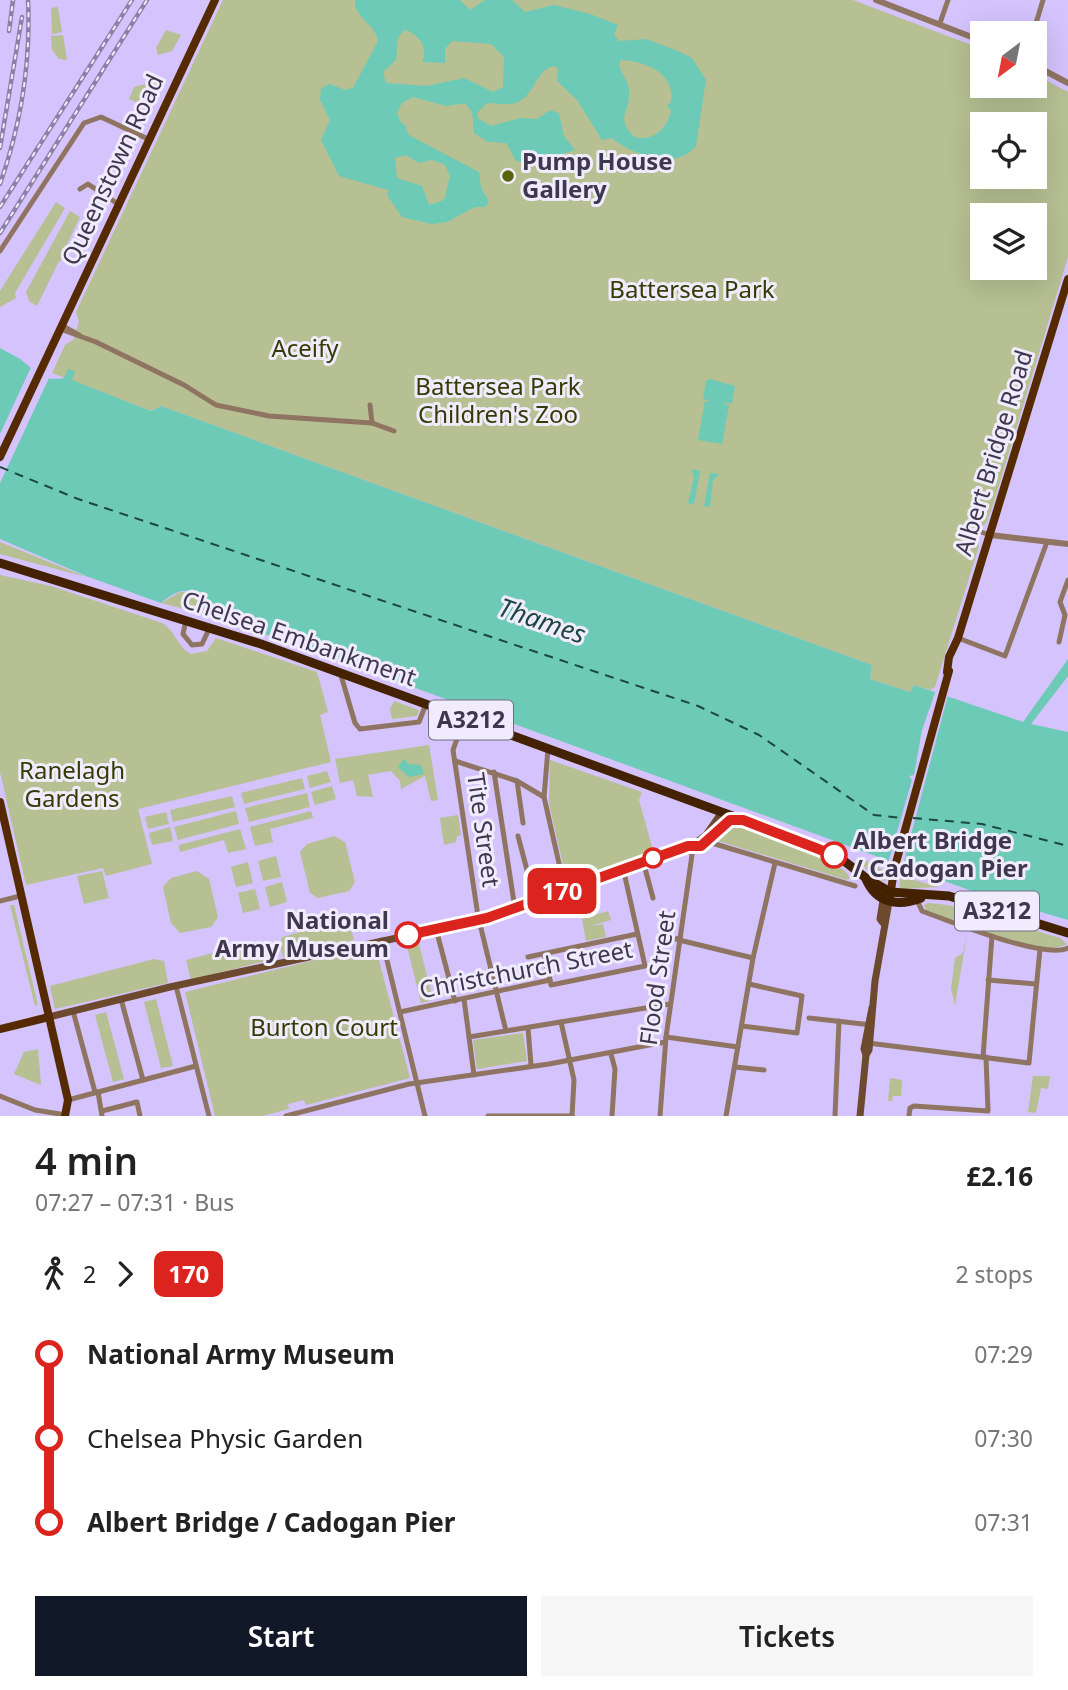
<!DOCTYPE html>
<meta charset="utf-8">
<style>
body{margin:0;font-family:"Noto Sans",sans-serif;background:#f6f6f6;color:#222;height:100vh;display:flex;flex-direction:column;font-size:26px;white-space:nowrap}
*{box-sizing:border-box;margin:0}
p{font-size:23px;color:#767676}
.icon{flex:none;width:38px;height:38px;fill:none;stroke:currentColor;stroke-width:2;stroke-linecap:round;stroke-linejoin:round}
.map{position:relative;height:1116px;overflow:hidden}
.sheet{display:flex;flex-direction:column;background:#fff;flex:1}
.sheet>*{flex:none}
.badge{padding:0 14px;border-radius:10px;font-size:24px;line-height:46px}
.needle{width:46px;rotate:212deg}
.buttons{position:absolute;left:970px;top:21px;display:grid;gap:14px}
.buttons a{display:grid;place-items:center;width:77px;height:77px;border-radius:0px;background:#fff;box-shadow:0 7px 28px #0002;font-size:35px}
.map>.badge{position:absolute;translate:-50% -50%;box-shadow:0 0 0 4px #fff}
.legs{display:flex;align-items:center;gap:10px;height:77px;padding:0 35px;font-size:23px}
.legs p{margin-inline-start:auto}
.overview{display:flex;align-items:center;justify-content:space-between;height:119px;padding:0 35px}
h1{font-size:38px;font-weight:600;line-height:52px}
.primary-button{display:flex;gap:14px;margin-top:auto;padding:14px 35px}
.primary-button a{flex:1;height:80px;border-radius:0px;background:#111827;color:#fff;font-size:28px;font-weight:600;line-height:80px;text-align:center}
.primary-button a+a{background:#f6f6f6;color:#222}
ul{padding:0 35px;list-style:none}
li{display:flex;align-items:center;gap:24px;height:84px;font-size:26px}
li i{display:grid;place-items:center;width:10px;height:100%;margin:0 9px;background:currentColor}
li i::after{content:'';width:18px;height:18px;margin:-9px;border:5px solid;border-radius:50%;background:#fff}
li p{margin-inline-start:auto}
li:first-child i{background:linear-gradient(#0000 50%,currentColor 0)}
li:last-child i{background:linear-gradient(currentColor 50%,#0000 0)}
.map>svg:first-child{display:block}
.green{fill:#b6c092;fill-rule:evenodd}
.water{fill:#6ccab6;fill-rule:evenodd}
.pier{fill:#d4c3fc}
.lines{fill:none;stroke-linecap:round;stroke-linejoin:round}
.ferry{stroke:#1c473e;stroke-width:2;stroke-dasharray:9 7;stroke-linecap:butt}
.minor{stroke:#8e7461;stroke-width:5}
.tertiary{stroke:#8e7461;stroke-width:6}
.secondary{stroke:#6d492d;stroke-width:7}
.primary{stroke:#552a00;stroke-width:8}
.trunk{stroke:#442100;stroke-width:9}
.rail-casing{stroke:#8c80a8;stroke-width:4.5}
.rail{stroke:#f0ecfd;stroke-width:2;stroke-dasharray:5;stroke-linecap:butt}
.line-1-casing{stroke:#fff;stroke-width:16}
.line-1{stroke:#dc241f;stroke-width:10}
.poi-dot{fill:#586407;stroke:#f0ecfd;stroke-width:2.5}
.stop-1-dot{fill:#fff;stroke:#dc241f;stroke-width:3.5}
.labels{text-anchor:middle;stroke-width:6;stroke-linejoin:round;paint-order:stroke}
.shield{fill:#f0ecfd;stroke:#736d82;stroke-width:2}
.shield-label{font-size:23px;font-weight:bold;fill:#3e374e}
.poi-label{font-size:24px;font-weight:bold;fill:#3e374e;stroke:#f0ecfd;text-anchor:start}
.street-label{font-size:24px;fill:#3e374e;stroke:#f0ecfd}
.park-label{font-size:24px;fill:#343c04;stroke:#f0ecfd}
.stop-label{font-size:24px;font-weight:bold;fill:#3e374e;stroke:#f0ecfd;text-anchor:start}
.water-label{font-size:26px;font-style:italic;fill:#1c473e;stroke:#f0ecfd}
</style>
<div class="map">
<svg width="1068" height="1116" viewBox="0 0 1068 1116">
<rect width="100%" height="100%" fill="#d4c3fc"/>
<g class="green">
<path d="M223,0h630l129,49v37h52v-12l34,18v165l-75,248 -7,19 -8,4 -2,12 3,6 -44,141 -5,3 -16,-5 -4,7 -40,-13 2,-14 -711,-259 -10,5 -99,-38 13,-28 8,-5 6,-18 -3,-10zM982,124h52v53h-52zM982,215h52v53h-52z"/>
<polygon points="58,7 62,32 52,34 51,8"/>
<polygon points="166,30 181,35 172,51 158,55 156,48"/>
<polygon points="63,35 67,60 59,59 52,50 51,36"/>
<polygon points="159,81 146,106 129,99 134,87"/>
<polygon points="56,202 65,208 15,293 16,298 0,307 0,291"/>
<polygon points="70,211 80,217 64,251 66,255 58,263 37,306 29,301 26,292"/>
<polygon points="0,542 86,577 0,554"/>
<path d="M0,575l51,11 111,37c14,8 15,24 29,31l16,-3 9,-13 101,34 11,40 -8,3 11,47 -193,47 14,55 -46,12 -3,-8 -77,17 -26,-113z"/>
<polygon points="180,592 189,592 199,596 204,614 161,603"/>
<polygon points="394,701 419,710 417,716 392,719 390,709"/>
<polygon points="429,745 438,800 431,801 425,776 401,789 400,781 391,771 368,775 373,797 357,796 353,780 340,783 335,759"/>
<polygon points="550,760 642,792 639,800 653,850 567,882 549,804"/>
<polygon points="327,771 331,782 310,788 307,776"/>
<polygon points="302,778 305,789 244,804 241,793"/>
<polygon points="332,786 336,799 315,805 311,792"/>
<polygon points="307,793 310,807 249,822 245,808"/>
<polygon points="232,796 235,807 173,822 170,810"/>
<polygon points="236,811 239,824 178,840 174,827"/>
<polygon points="311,811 313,818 270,829 273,842 255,846 250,827"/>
<polygon points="166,812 169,824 148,829 145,817"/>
<polygon points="458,815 461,835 457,836 456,842 444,845 440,818"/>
<path d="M731,826c23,3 110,31 119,52l-3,2 -129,-39 2,-7z"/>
<polygon points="170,827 173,841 152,845 149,833"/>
<polygon points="240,829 246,849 228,853 224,840 180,852 179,845"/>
<polygon points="334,836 345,842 355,882 349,891 318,898 310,893 300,852 307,844"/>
<polygon points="276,856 281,877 263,881 258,861"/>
<polygon points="863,859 887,872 885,881 877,880 860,862"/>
<polygon points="248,862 253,883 236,887 231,867"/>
<polygon points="102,871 109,898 84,904 77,876"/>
<polygon points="197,871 209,879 218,917 211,927 180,933 171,923 163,887 171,878"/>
<polygon points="900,876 939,887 900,889"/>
<polygon points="282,882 287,902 270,907 265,887"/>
<polygon points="255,889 260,909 243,913 238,893"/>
<path d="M928,903l20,2 112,33 7,6c-21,16 -116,-24 -141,-34l-2,-5z"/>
<polygon points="10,905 14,905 38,1005 35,1006"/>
<polygon points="608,911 611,920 590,926 603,924 606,937 586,941 582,919"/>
<polygon points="348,919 354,940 283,957 280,945 282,937"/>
<polygon points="967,935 955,1005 951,989 955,958 963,953"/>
<polygon points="418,940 433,1000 421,1003 406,942"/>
<polygon points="260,941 270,946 273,959 191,980 186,960"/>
<polygon points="375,945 410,1078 306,1105 304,1100 288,1104 289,1109 262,1116 215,1116 185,992"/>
<polygon points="154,959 164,961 168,983 55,1009 50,986"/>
<polygon points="156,999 173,1066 161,1068 144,1002"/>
<polygon points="106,1012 124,1079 113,1082 95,1015"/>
<polygon points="523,1033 527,1061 477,1069 473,1040"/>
<polygon points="38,1049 41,1085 14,1074 24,1052"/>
<polygon points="1033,1076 1050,1076 1048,1089 1041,1088 1036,1113 1028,1112"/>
<polygon points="890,1078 902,1080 901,1096 893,1096 892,1101 888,1101"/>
</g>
<g class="water">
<path d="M355,0h105l10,10 15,-10h27l13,12 29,-7 36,9 28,11 -4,10 5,6 27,-2 32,12 14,7 14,22 -10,66c-20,26 -65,8 -84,-8l-10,2 -25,-40 -20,-19 1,-12 -3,-3c-20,2 -20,32 -40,37 -8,3 -19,0 -28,0l-9,9v6l13,8 29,-8 17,1 13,-9 9,3 5,23 11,14 -45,14 -14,-3 -10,-18 -18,-1 -14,-9 -2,-21 -7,-9 -19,3 -33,-9 -11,6 -5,10 5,11 7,3h-4l4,8 70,37 2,15 8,15 -4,5h-10l-28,15 -15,2 -30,-7 -15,-22 1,-5 -49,-14 -18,-36 9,-20 -10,-20 1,-12 9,-4 15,6 8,-2 25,-47c-2,-17 -24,-22 -23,-41zM404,30c15,3 25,19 18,32l23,1v-14l7,-8 39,3 13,13 -1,30 -10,5 -29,-14 -37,8 -41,-3 -3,-11 13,-12 2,-22zM621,60c20,1 46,9 50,31 1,7 2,10 -4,15l4,5c-4,18 -18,31 -37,26 -20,-21 -3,-24 -5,-46 -1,-10 -7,-17 -10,-26zM406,155l13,8 13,-3 13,5 5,11 -6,24 -15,5 -7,-19 -25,-8 -2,-20z"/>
<path d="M0,348c6,4 14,7 20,11 16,12 21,23 44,19l4,-9 7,2 -3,9 79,31 10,-5 711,259 -2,14 40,13 4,-7 109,37 45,-63v17l-37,48 37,8v188l-88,-26 -682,-249 -94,-31c-7,-27 -20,-30 -43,-11l-75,-27 -86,-37z"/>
<polygon points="710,379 735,386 732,404 725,402 725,405 729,405 722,444 698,440 705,401 708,402 709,400 703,399 706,381"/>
<polygon points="691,469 700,471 694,504 688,503 694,477"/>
<polygon points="710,473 719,474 713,480 710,507 704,506"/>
<polygon points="404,759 409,764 421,765 424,774 409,777 398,767"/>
</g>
<g class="pier">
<polygon points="31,367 50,376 0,483 0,434"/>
<polygon points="936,690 948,695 902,869 888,863 912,780 909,776 914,775 922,730"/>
</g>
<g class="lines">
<g class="ferry">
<polyline points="0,467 78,499 698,706 759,735 874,815 903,818"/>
<polyline points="913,818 982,824 1068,846"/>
</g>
<g class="minor">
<polyline points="940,23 948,0"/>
<polyline points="1033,33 1043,0"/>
<polyline points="80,189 88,184 118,204"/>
<polyline points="0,251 84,123 101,117 148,139"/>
<polyline points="61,325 79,335"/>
<polyline points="60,329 96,342 184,385 216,405 269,416 372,423 394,431"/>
<polyline points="370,405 372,423"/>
<polyline points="975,533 978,531 990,535"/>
<polyline points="186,620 183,634 192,645 202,644 210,627"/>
<polyline points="958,638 1005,656 1047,542"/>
<polyline points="1059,642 1065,615 1060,602 1068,580"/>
<polyline points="340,672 355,723 360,729 419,722 426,704"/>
<polyline points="465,717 453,750 478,916 506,1031"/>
<polyline points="548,749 544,797 565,890"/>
<polyline points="455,761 517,781 544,797"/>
<polyline points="494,772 515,909"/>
<polyline points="517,781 523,823"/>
<polyline points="518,836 532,889"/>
<polyline points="705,841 855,886"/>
<polyline points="643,861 653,898"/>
<path d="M917,900l5,11c27,10 123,49 146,37"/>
<polyline points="0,901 20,896"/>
<polyline points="436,929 455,1001"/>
<polyline points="382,940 425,1116"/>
<polyline points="679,940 753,958"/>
<polyline points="659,943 680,938"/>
<polyline points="544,954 550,980"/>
<polyline points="528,957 637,934"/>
<polyline points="988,980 1036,984"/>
<polyline points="176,986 209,1116"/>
<polyline points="121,999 143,1080"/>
<polyline points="464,999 474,1075"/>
<polyline points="73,1011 95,1092"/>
<polyline points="400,1012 550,980 551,985 645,966 623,868"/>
<polyline points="809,1018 872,1025"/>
<polyline points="561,1022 574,1080 572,1116"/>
<polyline points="742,1026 797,1033 802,996 749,984"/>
<polyline points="528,1028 531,1065"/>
<polyline points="469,1037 670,1004"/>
<polyline points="666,1037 738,1047"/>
<polyline points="868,1043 1029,1063 1040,949"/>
<polyline points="611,1054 615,1069 612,1116"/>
<polyline points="983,1057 992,936"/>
<polyline points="735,1067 764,1070"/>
<polyline points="98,1092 102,1116"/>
<polyline points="0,1096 35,1110 66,1115"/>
<polyline points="68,1100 196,1066"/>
<polyline points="102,1111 137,1102 140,1116"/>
<polyline points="286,1116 409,1084 549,1064 665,1042"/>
<polyline points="488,1116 572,1116"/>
<polyline points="660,1116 666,1037 692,855 688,846"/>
<polyline points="726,1116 753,958 775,863"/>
<polyline points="835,1116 839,1021"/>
<polyline points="909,1116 910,1108 914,1106 988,1111 986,1057"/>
</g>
<g class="tertiary">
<polyline points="876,0 982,41"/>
<polyline points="1034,65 1068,83"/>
<polyline points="990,535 1068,544"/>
</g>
<g class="secondary">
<path d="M692,846c22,0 24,-26 47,-26"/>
<polyline points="883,923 880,919 884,894"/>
<polyline points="49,1017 170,987 480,920 695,843 706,835 722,812"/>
<polyline points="866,1055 869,1050 875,981 889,902"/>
<polyline points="860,1116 866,1055 864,1049 872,1008"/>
</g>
<g class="primary">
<polyline points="0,457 215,0"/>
<polyline points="947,672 949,657 958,638 1068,279"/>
<polyline points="0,802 68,1100 65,1116"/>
<polyline points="890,897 894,870 949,671"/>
<polyline points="0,1029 49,1017"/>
</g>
<g class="trunk">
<polyline points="0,563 261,644 782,834 839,857 866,878 890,892 949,896 1068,933"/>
<path d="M866,879c10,24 32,28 55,19"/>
</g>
<defs>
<g id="rail">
<polyline points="9,31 13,0"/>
<polyline points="0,148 22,17"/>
<path d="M0,184c21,-60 31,-121 28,-184"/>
<polyline points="0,207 132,0"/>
<polyline points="0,233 147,0"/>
</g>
</defs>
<use href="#rail" class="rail-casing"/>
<use href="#rail" class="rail"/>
</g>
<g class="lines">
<defs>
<polyline id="line-1" points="408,935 487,918 688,846 701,846 730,820 743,820 834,855"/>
</defs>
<use href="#line-1" class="line-1-casing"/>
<use href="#line-1" class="line-1"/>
</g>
<circle class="poi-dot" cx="508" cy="176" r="7"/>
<g class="stop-1-dot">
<circle cx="834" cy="855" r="12"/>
<circle cx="653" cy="858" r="9"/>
<circle cx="408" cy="935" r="12"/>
</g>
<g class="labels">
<g class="shield">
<rect x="429" y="700.5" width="84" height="39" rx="5"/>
<rect x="955" y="891.5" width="84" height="39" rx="5"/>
</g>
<g class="shield-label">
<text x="471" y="728">A3212</text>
<text x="997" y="919">A3212</text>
</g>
<g class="poi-label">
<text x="522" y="170">Pump House<tspan x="522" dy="28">Gallery</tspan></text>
</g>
<g class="street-label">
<text transform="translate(113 170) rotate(-65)" y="8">Queenstown Road</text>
<text transform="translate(994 453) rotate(-73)" y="8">Albert Bridge Road</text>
<text transform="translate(299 639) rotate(19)" y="8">Chelsea Embankment</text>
<text transform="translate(483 830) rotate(82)" y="8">Tite Street</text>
<text transform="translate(526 970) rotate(-11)" y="8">Christchurch Street</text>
<text transform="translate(658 978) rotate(-82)" y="8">Flood Street</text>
</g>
<g class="park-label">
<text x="692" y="298">Battersea Park</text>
<text x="305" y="357">Aceify</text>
<text x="498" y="395">Battersea Park<tspan x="498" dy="28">Children's Zoo</tspan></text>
<text x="72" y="779">Ranelagh<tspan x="72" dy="28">Gardens</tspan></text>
<text x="324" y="1036">Burton Court</text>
</g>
<g class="stop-label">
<text x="853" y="849">Albert Bridge<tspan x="853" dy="28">/ Cadogan Pier</tspan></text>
<text x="389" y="929" text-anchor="end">National<tspan x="389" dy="28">Army Museum</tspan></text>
</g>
<g class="water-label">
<text transform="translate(542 621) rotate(19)" y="9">Thames</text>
</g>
</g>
</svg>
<div class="buttons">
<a><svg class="needle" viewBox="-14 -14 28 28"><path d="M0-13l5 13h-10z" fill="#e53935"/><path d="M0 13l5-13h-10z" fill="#767676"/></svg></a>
<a><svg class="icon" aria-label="locate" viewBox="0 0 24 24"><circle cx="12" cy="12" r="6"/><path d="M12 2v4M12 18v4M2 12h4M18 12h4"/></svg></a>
<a><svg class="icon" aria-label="layers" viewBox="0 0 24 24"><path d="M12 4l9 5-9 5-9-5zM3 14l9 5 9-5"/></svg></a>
</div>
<b class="badge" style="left:562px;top:891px;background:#dc241f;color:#fff">170</b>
</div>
<section class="sheet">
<div class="overview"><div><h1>4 min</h1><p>07:27 – 07:31 · Bus</p></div><b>£2.16</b></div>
<div class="legs"><svg class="icon" aria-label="walk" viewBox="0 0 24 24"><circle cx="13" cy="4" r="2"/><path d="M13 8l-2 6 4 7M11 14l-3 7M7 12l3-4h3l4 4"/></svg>2<svg class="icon" aria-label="forward" viewBox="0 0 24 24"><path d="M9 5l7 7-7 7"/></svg><b class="badge" style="background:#dc241f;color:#fff">170</b><p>2 stops</p></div>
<ul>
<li><i style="color:#dc241f"></i><b>National Army Museum</b><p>07:29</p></li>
<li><i style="color:#dc241f"></i><span>Chelsea Physic Garden</span><p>07:30</p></li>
<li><i style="color:#dc241f"></i><b>Albert Bridge / Cadogan Pier</b><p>07:31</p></li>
</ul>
<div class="primary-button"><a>Start</a><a>Tickets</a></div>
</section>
